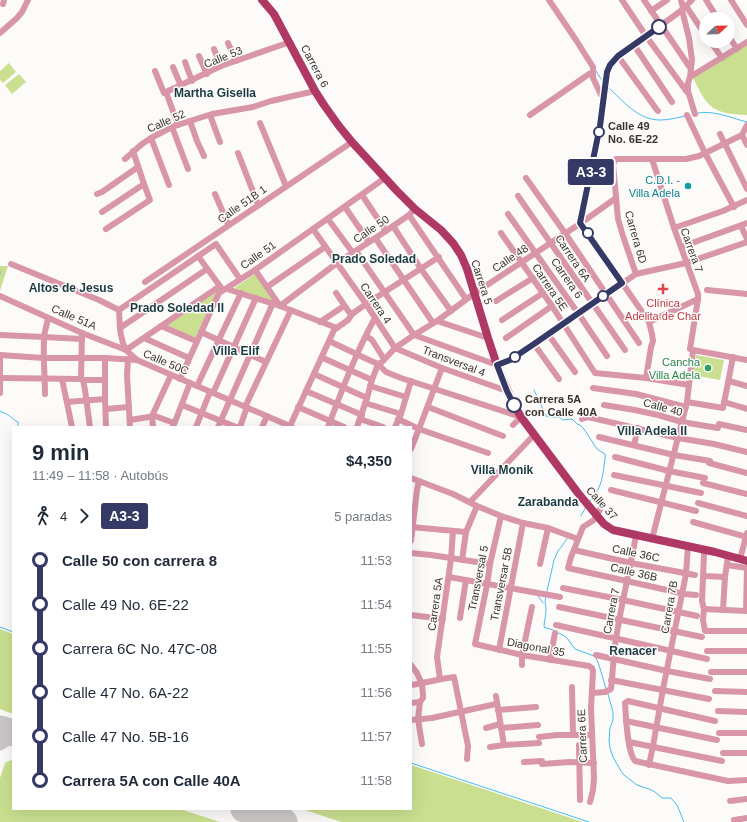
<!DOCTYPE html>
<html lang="es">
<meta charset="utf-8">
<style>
body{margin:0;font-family:Helvetica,sans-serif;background:#f2f2f3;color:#1f2937;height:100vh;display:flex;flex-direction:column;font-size:15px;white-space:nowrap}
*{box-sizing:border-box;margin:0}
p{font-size:13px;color:#747a83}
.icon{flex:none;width:22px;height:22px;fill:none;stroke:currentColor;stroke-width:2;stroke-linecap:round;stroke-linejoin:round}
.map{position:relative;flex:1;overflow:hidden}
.panel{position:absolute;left:12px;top:426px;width:400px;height:384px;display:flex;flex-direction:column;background:#fff;border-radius:0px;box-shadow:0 4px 16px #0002}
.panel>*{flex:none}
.badge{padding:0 8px;border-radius:3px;font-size:14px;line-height:26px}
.needle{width:26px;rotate:68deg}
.buttons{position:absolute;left:699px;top:12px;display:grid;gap:8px}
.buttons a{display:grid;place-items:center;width:36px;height:36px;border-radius:50%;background:#fff;box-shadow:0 4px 16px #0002;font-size:20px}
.map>.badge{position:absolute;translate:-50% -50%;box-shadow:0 0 0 2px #fff}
.legs{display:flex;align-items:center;gap:6px;height:44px;padding:0 20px;font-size:13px}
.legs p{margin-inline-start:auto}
.headline{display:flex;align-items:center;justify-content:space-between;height:68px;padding:0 20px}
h1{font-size:22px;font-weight:800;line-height:30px}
ul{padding:0 20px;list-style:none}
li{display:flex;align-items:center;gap:14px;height:44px;font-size:15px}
li i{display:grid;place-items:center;width:6px;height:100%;margin:0 5px;background:currentColor}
li i::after{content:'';width:10px;height:10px;margin:-5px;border:3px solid;border-radius:50%;background:#fff}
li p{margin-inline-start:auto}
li:first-child i{background:linear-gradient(#0000 50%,currentColor 0)}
li:last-child i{background:linear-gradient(currentColor 50%,#0000 0)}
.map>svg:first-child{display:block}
.green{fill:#cae090}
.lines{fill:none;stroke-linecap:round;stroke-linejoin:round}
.stream{stroke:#47bdee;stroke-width:1}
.taxiway{stroke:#cbc8c7;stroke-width:11}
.runway{stroke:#cbc8c7;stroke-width:27}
.minor{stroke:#d996a8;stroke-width:6}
.major{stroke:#af3964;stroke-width:8}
.line-1-casing{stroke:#fff;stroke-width:9}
.line-1{stroke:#343965;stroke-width:6}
.stop-1-dot{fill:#fff;stroke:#343965;stroke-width:2}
.culture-dot{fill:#0f9aa8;stroke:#fdfbfa;stroke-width:1.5}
.health-dot{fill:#e0444e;stroke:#fdfbfa;stroke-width:1.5}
.leisure-dot{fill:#2e9e5b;stroke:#fdfbfa;stroke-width:1.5}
.labels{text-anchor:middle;stroke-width:3;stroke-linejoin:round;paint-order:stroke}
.street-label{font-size:11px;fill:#393432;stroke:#fdfbfa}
.stop-label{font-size:11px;font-weight:bold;fill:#393432;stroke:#fdfbfa;text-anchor:start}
.culture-label{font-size:11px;fill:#0d838f;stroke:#fdfbfa;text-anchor:end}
.health-label{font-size:11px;fill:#be3a42;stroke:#fdfbfa}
.leisure-label{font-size:11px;fill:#27864d;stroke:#fdfbfa;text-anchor:end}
.neighbourhood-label{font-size:12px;font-weight:bold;fill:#1a3b42;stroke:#fdfbfa}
</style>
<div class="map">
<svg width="747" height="822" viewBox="0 0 747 822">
<rect width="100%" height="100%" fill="#fdfbfa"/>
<g class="green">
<path d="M747,43v72c-35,-1 -39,-7 -54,-37z"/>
<polygon points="9,63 16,72 3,83 0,80 0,71"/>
<polygon points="19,74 26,82 12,94 5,85"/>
<polygon points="0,266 8,266 0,291"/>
<polygon points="255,274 275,302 234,288"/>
<polygon points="217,291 195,339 166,326"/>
<polygon points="696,355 724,360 720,380 692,375"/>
<polygon points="0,629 13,634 13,714 0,709"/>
<polygon points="13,759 13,809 180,809 220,822 0,822 0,778 5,763"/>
<polygon points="411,765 583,822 341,822 302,809 411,809"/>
</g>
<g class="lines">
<g class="stream">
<polyline points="596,71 603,82"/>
<path d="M608,87c15,14 30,33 52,33 8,0 17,-2 25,-4"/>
<path d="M698,113c16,-3 33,5 49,9"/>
<polyline points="0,271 0,274"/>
<path d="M534,390l12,26 6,1h7l4,3 9,-1 5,5 3,1 4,4 13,20 8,5c1,4 -1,8 -1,12 -2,16 -4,23 -14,35"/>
<path d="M0,411c3,2 5,2 8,4 4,2 5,5 10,7v5"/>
<polyline points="581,516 583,512 586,507"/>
<polyline points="547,591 554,560 558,551 562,546 568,537"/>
<polyline points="538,596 543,603"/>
<path d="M546,596c-2,8 0,8 0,14 0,6 -2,11 -2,17l9,3"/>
<polyline points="0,627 13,632"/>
<polyline points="558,633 563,635 567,638 575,649 594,656"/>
<polyline points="596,658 599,665 606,689"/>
<polyline points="608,694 613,712 613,720 610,728 609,740 610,748 613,757 621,771 624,775 637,785 649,789 655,792 662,798 671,798 677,805 684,822"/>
<polyline points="411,763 589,822"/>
</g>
<g class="taxiway">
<polyline points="0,745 8,740 13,738"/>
<polyline points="280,821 283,822"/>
</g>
<g class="runway">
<polyline points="0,729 13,733"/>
<polyline points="244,809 284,822"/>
</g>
<g class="minor">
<polyline points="549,0 576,40 593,67 593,78 603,99"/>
<polyline points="622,0 646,36 687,92"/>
<polyline points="644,0 691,69"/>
<polyline points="681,0 683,8"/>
<polyline points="706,0 718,19"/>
<polyline points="731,0 747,25"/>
<polyline points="3,4 4,0"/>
<polyline points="686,6 706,36"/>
<polyline points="682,10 689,38 692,60 690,77 688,83 688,91 695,114"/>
<polyline points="651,11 667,0"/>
<polyline points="0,33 17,18 22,12 28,0"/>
<polyline points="728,35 737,49"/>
<polyline points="710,41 722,58"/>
<polyline points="228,43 236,61"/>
<polyline points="634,45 672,102"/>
<polyline points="214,49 221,66"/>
<polyline points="199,56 207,74"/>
<polyline points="618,56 657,110 658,111"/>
<polyline points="185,62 192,81"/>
<polyline points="173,67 181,86"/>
<polyline points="155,71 164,93 221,66 290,42"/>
<polyline points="690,77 747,42"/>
<polyline points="166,92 178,125"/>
<polyline points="210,115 220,142"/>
<polyline points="530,115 589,74"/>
<polyline points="687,115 705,153 734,207"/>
<polyline points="190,121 197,141 204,156"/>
<polyline points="260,123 286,186"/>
<polyline points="172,127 188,169"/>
<polyline points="720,134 747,189"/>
<polyline points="742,135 747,145"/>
<polyline points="151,138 169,185"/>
<polyline points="238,153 257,202"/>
<polyline points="125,159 142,144 151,138 172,127 190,121 212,114 253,107 271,101 315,91"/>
<polyline points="652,159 674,228 698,294 698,299 690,349"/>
<polyline points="526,178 565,233 639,343"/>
<polyline points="97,194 102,192 138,167"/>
<polyline points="215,194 228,224"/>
<polyline points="362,195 386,231"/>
<polyline points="518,196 625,350"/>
<polyline points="345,207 369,242"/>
<polyline points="102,212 144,184"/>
<polyline points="508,214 578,313 607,356"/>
<polyline points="409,215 466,299"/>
<polyline points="328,219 353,253"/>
<polyline points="581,223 600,126 607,72 610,65 618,56 634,45 682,10 692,0"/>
<polyline points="581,223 649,322 652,334 653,341 651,347 646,378"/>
<polyline points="393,226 421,269 451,311"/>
<polyline points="741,226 747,239"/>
<polyline points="674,228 723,211 747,200"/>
<polyline points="106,229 150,200 144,184 133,151"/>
<polyline points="313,229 366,304 395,348 442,368 507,391"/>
<polyline points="501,233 552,306 595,373 646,378 689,385"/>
<polyline points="376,239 433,323"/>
<polyline points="681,247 747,223"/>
<polyline points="356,251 414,335 497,365 509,360 534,344 636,274 686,263 747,242"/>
<polyline points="198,256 222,289"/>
<polyline points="11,264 99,300 119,310"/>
<polyline points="255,270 280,306 337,263 386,231 409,215 415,209"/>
<polyline points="636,274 623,236 618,219 613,164 616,159 686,159 699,156 742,135 747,125"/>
<polyline points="145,282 352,142"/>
<polyline points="267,287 325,247"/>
<polyline points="227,289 280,306 337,328"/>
<polyline points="707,290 747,294"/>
<polyline points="336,293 349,312 352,314"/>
<polyline points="0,296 82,333 126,350 137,360"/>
<polyline points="496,301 533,278"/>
<polyline points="119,310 216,244 240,279"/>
<path d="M119,310c1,14 0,27 7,40l94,-64"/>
<polyline points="502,320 543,293"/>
<polyline points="437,321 488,338"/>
<polyline points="320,322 344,306"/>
<polyline points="649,322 698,299"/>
<polyline points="161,326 196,341"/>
<polyline points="120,328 207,269"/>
<polyline points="201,332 266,362"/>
<polyline points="82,333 81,379 83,380 85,390 90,427"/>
<polyline points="548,334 575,372"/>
<polyline points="0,335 44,337 82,339"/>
<polyline points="366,336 372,340 384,359"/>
<polyline points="144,338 189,358"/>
<polyline points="506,338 552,306"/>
<polyline points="329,341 369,360 378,364 386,372 401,378 521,417 513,425"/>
<polyline points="534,344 559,379"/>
<polyline points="322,357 323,358 372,380"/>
<polyline points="105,358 105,399 106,427"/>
<polyline points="128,359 127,375 130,427"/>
<polyline points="314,374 367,398"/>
<polyline points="0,378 81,379"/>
<polyline points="62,379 72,427"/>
<polyline points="180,379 219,293 255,270 385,178"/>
<polyline points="83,380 105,380"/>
<polyline points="729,381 747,386"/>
<polyline points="197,386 241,293"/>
<polyline points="370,386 406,397"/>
<polyline points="593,388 636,394 686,407"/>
<polyline points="306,391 362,415"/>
<polyline points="0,393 0,355 43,358 105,358 137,360 292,427"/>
<polyline points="213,393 256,298"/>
<path d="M45,394c0,-18 -2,-36 -1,-54 0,-8 3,-15 4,-22"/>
<polyline points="67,402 105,399"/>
<polyline points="687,402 723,408 733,357"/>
<polyline points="724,402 747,409"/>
<polyline points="365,403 401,414"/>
<polyline points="182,405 236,427"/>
<polyline points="604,405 635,410 658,415 682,422 718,428"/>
<polyline points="245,407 291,310"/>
<polyline points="298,407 344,427"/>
<polyline points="428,407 503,436"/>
<polyline points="106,409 129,407"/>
<polyline points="360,419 383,427"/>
<polyline points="398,419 419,429 488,453"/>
<polyline points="582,419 588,417 678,438 714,444 747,452"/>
<polyline points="130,420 155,416 174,423"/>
<polyline points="719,424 747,430"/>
<polyline points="290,426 334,330 348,320 352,314 366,304 439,257"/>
<polyline points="153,427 152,416 171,375"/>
<polyline points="173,427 190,383"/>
<polyline points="196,427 210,392"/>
<polyline points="218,427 273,303"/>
<polyline points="240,427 247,407"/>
<polyline points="262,427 267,416"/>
<path d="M328,427c14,-37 28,-75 47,-109"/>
<polyline points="357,427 367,398 372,380 378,364 382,362 395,348 414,335 437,321 475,293 581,223 616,198"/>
<polyline points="395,427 401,414 411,381"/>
<polyline points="599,437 674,455 710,461"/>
<polyline points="634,445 638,428"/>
<polyline points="411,449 419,429 434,389 442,368"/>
<polyline points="615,457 669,471 705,478"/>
<polyline points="709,463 747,473"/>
<polyline points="614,475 701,493"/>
<polyline points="411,478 453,494 477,506 501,516 523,523 548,528 578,539"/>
<polyline points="703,483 747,494"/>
<polyline points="611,490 696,511"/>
<polyline points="470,502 534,435"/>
<polyline points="698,503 747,516"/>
<polyline points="602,506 594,520 583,527 571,557 568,568 685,594 696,595"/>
<polyline points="501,516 490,564 487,585 475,644 522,655 589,666 592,668 593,671 591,708 594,778 593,790 590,802"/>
<polyline points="693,522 747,537"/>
<polyline points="411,527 466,532"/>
<polyline points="652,539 687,402 693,350 747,360"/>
<polyline points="411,541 417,490 419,481"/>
<polyline points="574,550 631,563 695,575"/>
<polyline points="411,553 431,555 490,564"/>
<polyline points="704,554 702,601 704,609 703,620 705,631 747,631"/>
<polyline points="740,559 747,533"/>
<polyline points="462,560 466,532 477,506"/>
<polyline points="540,564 548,528"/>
<polyline points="727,565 747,568"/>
<polyline points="703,576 725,577"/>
<polyline points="449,577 560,597"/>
<polyline points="563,588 623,600 697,616"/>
<polyline points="559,607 702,637"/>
<polyline points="704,609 747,611"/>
<polyline points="723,610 725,577 728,556"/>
<polyline points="746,611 747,568"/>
<polyline points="411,615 443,619"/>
<polyline points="460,618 466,580"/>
<polyline points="556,625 707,659"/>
<polyline points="499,650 523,523"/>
<polyline points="707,651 747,651"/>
<polyline points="596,655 667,671 710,679"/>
<polyline points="550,660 555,633"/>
<polyline points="411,665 417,673 422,684 423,695 423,698 420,702 418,719 422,744"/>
<polyline points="522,665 522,655 532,607"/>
<polyline points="711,672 747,672"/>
<polyline points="440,679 437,657 451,559 453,531"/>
<polyline points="611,680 709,699"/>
<path d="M411,685c14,-2 28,-6 43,-8l14,69 -1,13"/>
<polyline points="572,687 573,735"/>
<polyline points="715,691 747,692"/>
<path d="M592,693l13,-1 6,-3c2,-16 2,-33 5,-50 5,-34 14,-69 20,-104"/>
<polyline points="496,696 504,745"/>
<polyline points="411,703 420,702"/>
<polyline points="498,710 536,707"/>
<polyline points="718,711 747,712"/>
<polyline points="411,720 432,718 496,704"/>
<polyline points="626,721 717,740"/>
<path d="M715,721l-87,-20 -3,2c1,13 2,49 10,58l93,20 19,-1"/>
<polyline points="486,728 500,724"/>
<polyline points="501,728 538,725"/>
<polyline points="719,733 747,733"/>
<polyline points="539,737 557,735 591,735"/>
<polyline points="629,742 722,761"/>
<polyline points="579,745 580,800"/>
<polyline points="490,747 504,745 539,743"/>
<polyline points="723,753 747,753"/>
<polyline points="524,762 542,761"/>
<polyline points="542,764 570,762 594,763"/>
<polyline points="649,765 653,746 663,689 686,574 688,546"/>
<polyline points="730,801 747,799"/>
<polyline points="734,820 747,818"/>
</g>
<polyline class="major" points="262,0 274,14 315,91 324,105 339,126 352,142 397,191 415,209 441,230 453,243 461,255 467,269 488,338 497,365 512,401 521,417 578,493 604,524 613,530 715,552 747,561"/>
</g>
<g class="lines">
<defs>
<polyline id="line-1" points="514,405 507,391 497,365 510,360 534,344 622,283 580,223 600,126 607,72 610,65 618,56 659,27"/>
</defs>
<use href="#line-1" class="line-1-casing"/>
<use href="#line-1" class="line-1"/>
</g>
<g class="stop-1-dot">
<circle cx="659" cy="27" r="7"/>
<circle cx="599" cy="132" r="5"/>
<circle cx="588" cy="233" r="5"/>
<circle cx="603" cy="296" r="5"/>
<circle cx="515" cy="357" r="5"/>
<circle cx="514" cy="405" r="7"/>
</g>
<circle class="culture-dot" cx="688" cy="186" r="4"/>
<path class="health-dot" d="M661 283h4v4h4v4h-4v4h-4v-4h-4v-4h4z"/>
<circle class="leisure-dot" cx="708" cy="368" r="4"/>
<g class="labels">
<g class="street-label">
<text transform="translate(223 57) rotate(-22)" y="4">Calle 53</text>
<text transform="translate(315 66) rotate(62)" y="4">Carrera 6</text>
<text transform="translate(166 121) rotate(-24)" y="4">Calle 52</text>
<text transform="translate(242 204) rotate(-35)" y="4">Calle 51B 1</text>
<text transform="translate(371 229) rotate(-34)" y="4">Calle 50</text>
<text transform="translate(636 237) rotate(74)" y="4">Carrera 6D</text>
<text transform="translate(692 250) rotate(70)" y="4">Carrera 7</text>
<text transform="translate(258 255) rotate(-35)" y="4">Calle 51</text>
<text transform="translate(510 258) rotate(-34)" y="4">Calle 48</text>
<text transform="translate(573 258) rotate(56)" y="4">Carrera 6A</text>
<text transform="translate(567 278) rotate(55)" y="4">Carrera 6</text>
<text transform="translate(482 282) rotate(72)" y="4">Carrera 5</text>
<text transform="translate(550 287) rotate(56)" y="4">Carrera 5E</text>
<text transform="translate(376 303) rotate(56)" y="4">Carrera 4</text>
<text transform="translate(74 317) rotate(23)" y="4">Calle 51A</text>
<text transform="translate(454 361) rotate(21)" y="4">Transversal 4</text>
<text transform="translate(166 362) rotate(23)" y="4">Calle 50C</text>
<text transform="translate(663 407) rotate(15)" y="4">Calle 40</text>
<text transform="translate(602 503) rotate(48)" y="4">Calle 37</text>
<text transform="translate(636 553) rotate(12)" y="4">Calle 36C</text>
<text transform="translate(634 572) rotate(13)" y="4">Calle 36B</text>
<text transform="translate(478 578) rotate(-79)" y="4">Transversal 5</text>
<text transform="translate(501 584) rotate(-79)" y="4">Transversar 5B</text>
<text transform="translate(435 604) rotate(-82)" y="4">Carrera 5A</text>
<text transform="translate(669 607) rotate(-80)" y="4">Carrera 7B</text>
<text transform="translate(611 611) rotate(-79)" y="4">Carrera 7</text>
<text transform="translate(536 647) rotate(11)" y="4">Diagonal 35</text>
<text transform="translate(582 736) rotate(-92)" y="4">Carrera 6E</text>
</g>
<g class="stop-label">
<text x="608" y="130">Calle 49<tspan x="608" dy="13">No. 6E-22</tspan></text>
<text x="525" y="403">Carrera 5A<tspan x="525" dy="13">con Calle 40A</tspan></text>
</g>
<g class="culture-label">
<text x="680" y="184">C.D.I. -<tspan x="680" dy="13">Villa Adela</tspan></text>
</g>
<g class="health-label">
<text x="663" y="307">Clínica<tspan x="663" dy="13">Adelita de Char</tspan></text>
</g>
<g class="leisure-label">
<text x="700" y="366">Cancha<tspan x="700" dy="13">Villa Adela</tspan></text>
</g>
<g class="neighbourhood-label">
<text x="215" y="97">Martha Gisella</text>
<text x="374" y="263">Prado Soledad</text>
<text x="71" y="292">Altos de Jesus</text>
<text x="177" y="312">Prado Soledad II</text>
<text x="236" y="355">Villa Elif</text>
<text x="652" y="435">Villa Adela II</text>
<text x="502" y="474">Villa Monik</text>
<text x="548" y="506">Zarabanda</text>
<text x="633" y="655">Renacer</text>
</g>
</g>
</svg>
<div class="buttons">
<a><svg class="needle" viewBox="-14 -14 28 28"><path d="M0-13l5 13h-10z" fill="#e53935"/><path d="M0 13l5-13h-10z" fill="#747a83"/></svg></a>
</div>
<b class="badge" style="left:591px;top:172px;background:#343965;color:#fff">A3-3</b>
<section class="panel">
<div class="headline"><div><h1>9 min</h1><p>11:49 – 11:58 · Autobús</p></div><b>$4,350</b></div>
<div class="legs"><svg class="icon" aria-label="walk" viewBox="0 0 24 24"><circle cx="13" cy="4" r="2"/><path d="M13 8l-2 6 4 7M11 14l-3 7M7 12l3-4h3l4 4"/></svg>4<svg class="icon" aria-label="forward" viewBox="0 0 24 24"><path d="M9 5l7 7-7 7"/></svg><b class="badge" style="background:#343965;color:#fff">A3-3</b><p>5 paradas</p></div>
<ul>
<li><i style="color:#343965"></i><b>Calle 50 con carrera 8</b><p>11:53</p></li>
<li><i style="color:#343965"></i><span>Calle 49 No. 6E-22</span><p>11:54</p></li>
<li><i style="color:#343965"></i><span>Carrera 6C No. 47C-08</span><p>11:55</p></li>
<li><i style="color:#343965"></i><span>Calle 47 No. 6A-22</span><p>11:56</p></li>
<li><i style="color:#343965"></i><span>Calle 47 No. 5B-16</span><p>11:57</p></li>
<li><i style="color:#343965"></i><b>Carrera 5A con Calle 40A</b><p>11:58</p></li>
</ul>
</section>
</div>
